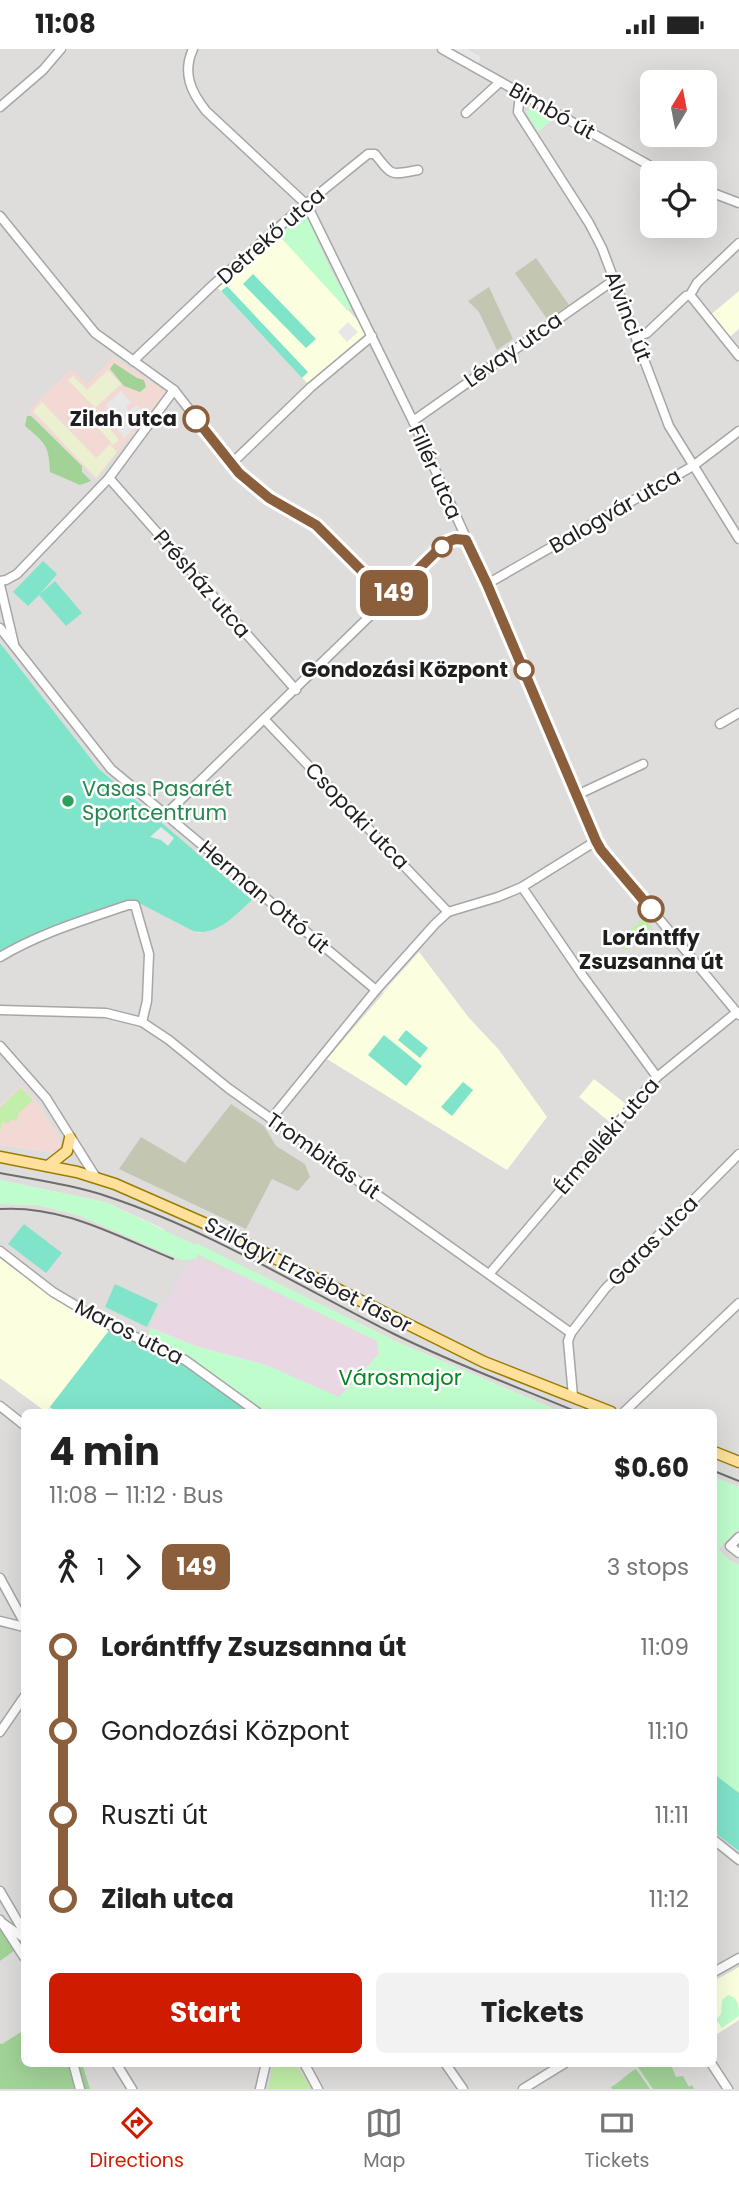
<!DOCTYPE html>
<meta charset="utf-8">
<style>
body{margin:0;font-family:Poppins,sans-serif;background:#f2f2f2;color:#222;height:100vh;display:flex;flex-direction:column;font-size:26px;white-space:nowrap}
*{box-sizing:border-box;margin:0}
p{font-size:23px;color:#767676}
.icon{flex:none;width:38px;height:38px;fill:none;stroke:currentColor;stroke-width:2;stroke-linecap:round;stroke-linejoin:round}
.map{position:relative;flex:1;overflow:hidden}
.drawer{position:absolute;left:21px;top:1360px;width:696px;height:658px;display:flex;flex-direction:column;background:#fff;border-radius:10px;box-shadow:0 7px 28px #0002}
.drawer>*{flex:none}
.badge{padding:0 14px;border-radius:10px;font-size:24px;line-height:46px}
.needle{width:46px;rotate:10deg}
.fabs{position:absolute;left:640px;top:21px;display:grid;gap:14px}
.fabs a{display:grid;place-items:center;width:77px;height:77px;border-radius:10px;background:#fff;box-shadow:0 7px 28px #0002;font-size:35px}
.map>.badge{position:absolute;translate:-50% -50%;box-shadow:0 0 0 4px #fff}
.legs{display:flex;align-items:center;gap:10px;height:77px;padding:0 28px;font-size:23px}
.legs p{margin-inline-start:auto}
.headline{display:flex;align-items:center;justify-content:space-between;height:119px;padding:0 28px}
h1{font-size:38px;font-weight:700;line-height:52px}
.button{display:flex;gap:14px;margin-top:auto;padding:14px 28px}
.button a{flex:1;height:80px;border-radius:10px;background:#cf1b00;color:#fff;font-size:28px;font-weight:700;line-height:80px;text-align:center}
.button a+a{background:#f2f2f2;color:#222}
ul{padding:0 28px;list-style:none}
li{display:flex;align-items:center;gap:24px;height:84px;font-size:26px}
li i{display:grid;place-items:center;width:10px;height:100%;margin:0 9px;background:currentColor}
li i::after{content:'';width:18px;height:18px;margin:-9px;border:5px solid;border-radius:50%;background:#fff}
li p{margin-inline-start:auto}
li:first-child i{background:linear-gradient(#0000 50%,currentColor 0)}
li:last-child i{background:linear-gradient(currentColor 50%,#0000 0)}
.status{display:flex;justify-content:space-between;align-items:center;height:49px;padding:0 35px;background:#fff;direction:ltr}
.status svg{height:19px;fill:currentColor}
.dock{display:flex;justify-content:space-around;align-items:center;height:98px;border-top:2px solid #e0e0e0;background:#fff;font-size:19px;color:#767676}
.dock a{display:grid;justify-items:center;gap:4px}
.dock .selected{color:#cf1b00}
.map>svg:first-child{display:block}
.residential{fill:#dedddc;fill-rule:evenodd}
.commercial{fill:#f2d9d4}
.industrial{fill:#ead7e4}
.education{fill:#fbffe0}
.construction{fill:#c3c6b0}
.farmland{fill:#eaf0d0}
.grass{fill:#c1eea8}
.forest{fill:#a1d397}
.park{fill:#c0fdcd}
.pitch{fill:#7fe4ca}
.parking{fill:#e7e7e7}
.lines{fill:none;stroke-linecap:round;stroke-linejoin:round}
.minor-casing{stroke:#a6a6a6;stroke-width:11}
.major-casing{stroke:#9b7c00;stroke-width:13}
.minor{stroke:#fff;stroke-width:8}
.major{stroke:#ffe19c;stroke-width:10}
.tram{stroke:#6d6d6d;stroke-width:2}
.line-1-casing{stroke:#fff;stroke-width:16}
.line-1{stroke:#8b5e3c;stroke-width:10}
.stop-1-dot{fill:#fff;stroke:#8b5e3c;stroke-width:3.5}
.leisure-dot{fill:#2e9e5b;stroke:#fff;stroke-width:2.5}
.labels{text-anchor:middle;stroke-width:5;stroke-linejoin:round;paint-order:stroke}
.street-label{font-size:21px;fill:#1f1f1f;stroke:#fff}
.stop-label{font-size:21px;font-weight:bold;fill:#1f1f1f;stroke:#fff;text-anchor:end}
.leisure-label{font-size:21px;fill:#27864d;stroke:#fff;text-anchor:start}
.park-label{font-size:21px;fill:#058620;stroke:#fff}
</style>
<div class="status"><b>11:08</b><svg viewBox="0 0 49 12"><path d="M0 12V9h3v3zM5 12V6h3v6zM10 12V3h3v9zM15 12V0h3v12zM26 1h20v11H26zM47 4h2v5h-2z"/></svg></div>
<div class="map">
<svg width="739" height="2040" viewBox="0 0 739 2040">
<rect width="100%" height="100%" fill="#f1eee5"/>
<g class="residential">
<path d="M0,0h739v1438l-25,-10v-65h-153l-166,-71 -199,-97 -1,1 -31,-14v-2l-59,-27 -105,-22v-35l55,8 4,-16 -23,-36 -15,-14 -21,19v-153l137,-51 56,29 7,2 52,-33 -153,-131 -99,-126zM653,33h52v53h-52zM653,124h52v53h-52zM419,903l50,66 30,32 -117,-58z"/>
<polygon points="0,1155 38,1156 78,1166 103,1176 198,1205 377,1292 151,1279 263,1363 57,1363 50,1358 46,1363 24,1363 24,1891 0,1876"/>
<polygon points="739,1480 739,1516 729,1511 718,1500"/>
<polygon points="714,1725 739,1744 739,2040 90,2040 82,2014 714,2014"/>
<polygon points="18,1899 24,1903 24,1981 2,1995 0,1993 0,1912"/>
</g>
<g class="commercial">
<polygon points="113,308 166,343 96,431 28,362 71,320 87,335"/>
<polygon points="21,1037 36,1052 59,1088 61,1097 55,1104 0,1096 0,1057"/>
</g>
<polygon class="industrial" points="196,1210 224,1223 227,1217 377,1292 379,1305 339,1349 266,1316 198,1298 151,1279 162,1256 166,1257 182,1223"/>
<g class="education">
<polygon points="276,183 372,287 311,338 216,237"/>
<polygon points="739,242 739,280 726,291 708,268"/>
<polygon points="419,903 469,969 499,1001 547,1068 507,1121 327,1010"/>
<polygon points="594,1030 626,1055 611,1074 579,1048"/>
<polygon points="0,1209 45,1242 111,1279 46,1363 0,1329"/>
<polygon points="739,1918 739,1971 714,1987 714,1932"/>
</g>
<g class="construction">
<polygon points="536,209 569,256 547,270 515,224"/>
<polygon points="489,238 513,290 497,301 479,263 468,252"/>
<polygon points="231,1055 264,1077 276,1097 305,1115 310,1128 298,1142 272,1130 246,1180 119,1120 141,1088 185,1114"/>
</g>
<g class="farmland">
<polygon points="108,321 121,335 95,359 68,331 73,327 87,341"/>
<polygon points="42,353 96,409 110,395 117,403 96,429 33,362"/>
<polygon points="100,368 119,391 113,396 94,374"/>
</g>
<g class="grass">
<path d="M644,869l8,9 -27,24 -7,-10c9,-9 17,-15 26,-23z"/>
<polygon points="21,1039 33,1051 18,1065 17,1072 10,1071 9,1074 2,1073 0,1083 0,1059"/>
<polygon points="274,2014 295,2014 311,2040 268,2040"/>
</g>
<g class="forest">
<polygon points="114,314 137,329 144,331 146,338 140,343 124,337 110,320"/>
<path d="M27,367h4l51,50v6l9,9 -11,4 -30,-13c-1,-27 -5,-29 -25,-46z"/>
<polygon points="0,1876 24,1891 24,1903 18,1899 0,1912"/>
<polygon points="24,1981 24,2014 82,2014 90,2040 0,2040 0,1994 2,1995"/>
<polygon points="635,2014 670,2014 676,2028 683,2027 689,2038 692,2036 694,2040 653,2040"/>
<path d="M636,2020l14,20h-38l-1,-2c10,-5 15,-13 25,-18z"/>
</g>
<g class="park">
<polygon points="530,58 552,70 538,83 526,63"/>
<path d="M299,163l10,4c7,22 17,46 29,67 4,7 12,13 17,21l-7,7 -72,-79z"/>
<polygon points="0,1131 105,1153 195,1196 196,1194 395,1292 561,1363 263,1363 204,1319 147,1290 151,1279 198,1298 266,1316 339,1348 379,1305 377,1292 198,1205 196,1210 181,1211 78,1166 38,1156 0,1155"/>
<polygon points="714,1428 739,1438 739,1480 718,1500 729,1511 739,1516 739,1744 714,1725"/>
<path d="M728,1946c11,3 11,11 11,21l-17,12 -6,-8 5,-6 1,-14z"/>
</g>
<g class="pitch">
<polygon points="253,225 316,290 306,299 243,235"/>
<polygon points="227,237 308,323 302,329 221,242"/>
<polygon points="43,512 57,525 40,545 55,532 82,564 66,577 39,546 28,557 13,543"/>
<path d="M0,594l99,126 153,131c-16,14 -35,37 -59,31l-56,-29 -137,51z"/>
<polygon points="406,981 428,999 420,1009 398,991"/>
<polygon points="384,986 422,1017 406,1037 368,1006"/>
<polygon points="463,1033 473,1041 452,1067 441,1058"/>
<polygon points="24,1175 62,1204 46,1224 8,1195"/>
<polygon points="115,1235 158,1255 147,1278 105,1258"/>
<polygon points="111,1279 185,1308 204,1319 263,1363 57,1363 50,1358"/>
<polygon points="714,1725 739,1744 739,1802 714,1783"/>
</g>
<g class="parking">
<polygon points="442,0 467,0 481,8 476,20"/>
<polygon points="348,273 358,283 347,293 338,283"/>
<polygon points="121,342 131,353 126,358 129,362 137,356 145,364 125,389 117,380 121,374 106,356"/>
<polygon points="215,535 238,560 232,565 210,540"/>
<polygon points="161,778 174,789 168,797 161,791 150,788"/>
</g>
<g class="lines">
<defs>
<g id="minor">
<path d="M193,0c-11,24 -2,43 13,62l101,94 106,216 74,163 109,257 6,9 137,165"/>
<polyline points="442,0 663,124"/>
<polyline points="523,46 519,54 518,63 589,174 602,199 669,377 739,490"/>
<polyline points="0,58 43,21 61,0"/>
<polyline points="466,64 500,33"/>
<polyline points="705,141 739,154"/>
<polyline points="0,167 95,284 174,341 239,424 269,449 316,476 389,549"/>
<polyline points="690,246 739,307"/>
<polyline points="636,288 647,284 686,247 690,246 697,234 739,194"/>
<path d="M133,312l81,-77 81,-71 73,-59h7c18,23 15,21 43,16"/>
<polyline points="413,372 614,231"/>
<polyline points="231,415 311,338 372,287"/>
<polyline points="109,429 296,641"/>
<polyline points="0,532 6,531 17,525 109,429 174,341"/>
<polyline points="487,535 693,417 739,382"/>
<polyline points="0,536 14,595"/>
<polyline points="0,579 111,720 376,941"/>
<polyline points="265,671 448,863"/>
<polyline points="720,675 739,664"/>
<polyline points="577,746 643,715"/>
<polyline points="165,766 445,494 455,490 466,491"/>
<polyline points="522,838 583,927 657,1028"/>
<path d="M0,908c40,-24 84,-37 128,-52h7l14,49 -2,47 -5,21"/>
<polyline points="0,961 106,964 142,973 169,991 228,1039 571,1284"/>
<polyline points="0,997 46,1049 95,1127"/>
<polyline points="271,1070 376,941 435,875 448,863 498,848 522,838 596,792"/>
<polyline points="0,1202 53,1243 105,1274 185,1311 257,1363"/>
<polyline points="490,1224 657,1028 737,963"/>
<polyline points="573,1347 568,1292 571,1284 605,1240 739,1105"/>
<polyline points="0,1357 24,1376"/>
<polyline points="624,1363 739,1254"/>
<polyline points="739,1488 730,1497 739,1504"/>
<polyline points="0,1529 24,1573"/>
<polyline points="0,1572 24,1578"/>
<polyline points="0,1683 24,1648"/>
<polyline points="714,1791 739,1811"/>
<polyline points="0,1842 24,1883"/>
<polyline points="0,1871 24,1908"/>
<polyline points="4,1875 24,1889"/>
<polyline points="714,1923 739,1909"/>
<polyline points="73,2014 80,2040"/>
<polyline points="116,2014 132,2040"/>
<polyline points="304,2014 318,2040"/>
<polyline points="445,2014 463,2040"/>
<polyline points="711,2014 728,2040"/>
<polyline points="260,2040 266,2014"/>
<polyline points="523,2040 565,2014"/>
</g>
<g id="major">
<polyline points="0,1108 77,1123 115,1135 204,1174 484,1313 611,1363"/>
<polyline points="48,1117 67,1102 70,1089"/>
<polyline points="714,1403 739,1413"/>
</g>
</defs>
<use href="#minor" class="minor-casing"/>
<use href="#major" class="major-casing"/>
<use href="#minor" class="minor"/>
<use href="#major" class="major"/>
<g class="tram">
<path d="M0,1124c36,7 74,12 109,24 99,33 190,89 283,136 60,30 123,53 185,79"/>
<path d="M0,1160c63,-4 116,27 173,50"/>
<polyline points="714,1422 739,1432"/>
</g>
</g>
<g class="lines">
<defs>
<polyline id="line-1" points="196,370 239,424 269,449 316,476 389,549 445,494 455,490 466,491 487,535 596,792 601,801 651,860"/>
</defs>
<use href="#line-1" class="line-1-casing"/>
<use href="#line-1" class="line-1"/>
</g>
<g class="stop-1-dot">
<circle cx="196" cy="370" r="12"/>
<circle cx="442" cy="498" r="9"/>
<circle cx="524" cy="621" r="9"/>
<circle cx="651" cy="860" r="12"/>
</g>
<circle class="leisure-dot" cx="68" cy="752" r="7"/>
<g class="labels">
<g class="street-label">
<text transform="translate(552 62) rotate(29)" y="7">Bimbó út</text>
<text transform="translate(271 187) rotate(-41)" y="7">Detrekő utca</text>
<text transform="translate(628 267) rotate(69)" y="7">Alvinci út</text>
<text transform="translate(513 301) rotate(-35)" y="7">Lévay utca</text>
<text transform="translate(435 423) rotate(66)" y="7">Fillér utca</text>
<text transform="translate(615 462) rotate(-30)" y="7">Balogvár utca</text>
<text transform="translate(202 535) rotate(49)" y="7">Présház utca</text>
<text transform="translate(357 767) rotate(46)" y="7">Csopaki utca</text>
<text transform="translate(264 848) rotate(40)" y="7">Herman Ottó út</text>
<text transform="translate(607 1087) rotate(-49)" y="7">Érmelléki utca</text>
<text transform="translate(323 1107) rotate(35)" y="7">Trombitás út</text>
<text transform="translate(653 1192) rotate(-45)" y="7">Garas utca</text>
<text transform="translate(308 1226) rotate(27)" y="7">Szilágyi Erzsébet fasor</text>
<text transform="translate(129 1283) rotate(27)" y="7">Maros utca</text>
</g>
<g class="stop-label">
<text x="177" y="377">Zilah utca</text>
<text x="508" y="628">Gondozási Központ</text>
<text x="651" y="896" text-anchor="middle">Lorántffy<tspan x="651" dy="24">Zsuzsanna út</tspan></text>
</g>
<g class="leisure-label">
<text x="82" y="747">Vasas Pasarét<tspan x="82" dy="24">Sportcentrum</tspan></text>
</g>
<g class="park-label">
<text x="400" y="1336">Városmajor</text>
</g>
</g>
</svg>
<div class="fabs">
<a><svg class="needle" viewBox="-14 -14 28 28"><path d="M0-13l5 13h-10z" fill="#e53935"/><path d="M0 13l5-13h-10z" fill="#767676"/></svg></a>
<a><svg class="icon" aria-label="locate" viewBox="0 0 24 24"><circle cx="12" cy="12" r="6"/><path d="M12 2v4M12 18v4M2 12h4M18 12h4"/></svg></a>
</div>
<b class="badge" style="left:394px;top:544px;background:#8b5e3c;color:#fff">149</b>
<section class="drawer">
<div class="headline"><div><h1>4 min</h1><p>11:08 – 11:12 · Bus</p></div><b>$0.60</b></div>
<div class="legs"><svg class="icon" aria-label="walk" viewBox="0 0 24 24"><circle cx="13" cy="4" r="2"/><path d="M13 8l-2 6 4 7M11 14l-3 7M7 12l3-4h3l4 4"/></svg>1<svg class="icon" aria-label="forward" viewBox="0 0 24 24"><path d="M9 5l7 7-7 7"/></svg><b class="badge" style="background:#8b5e3c;color:#fff">149</b><p>3 stops</p></div>
<ul>
<li><i style="color:#8b5e3c"></i><b>Lorántffy Zsuzsanna út</b><p>11:09</p></li>
<li><i style="color:#8b5e3c"></i><span>Gondozási Központ</span><p>11:10</p></li>
<li><i style="color:#8b5e3c"></i><span>Ruszti út</span><p>11:11</p></li>
<li><i style="color:#8b5e3c"></i><b>Zilah utca</b><p>11:12</p></li>
</ul>
<div class="button"><a>Start</a><a>Tickets</a></div>
</section>
</div>
<nav class="dock">
<a class="selected"><svg class="icon" aria-label="directions" viewBox="0 0 24 24"><path d="M12 3l9 9-9 9-9-9zM9 14v-3h6M13 9l2 2-2 2"/></svg>Directions</a>
<a><svg class="icon" aria-label="map" viewBox="0 0 24 24"><path d="M3 6l6-2 6 2 6-2v14l-6 2-6-2-6 2zM9 4v14M15 6v14"/></svg>Map</a>
<a><svg class="icon" aria-label="tickets" viewBox="0 0 24 24"><path d="M3 7h18v10H3zM15 7v10"/></svg>Tickets</a>
</nav>
